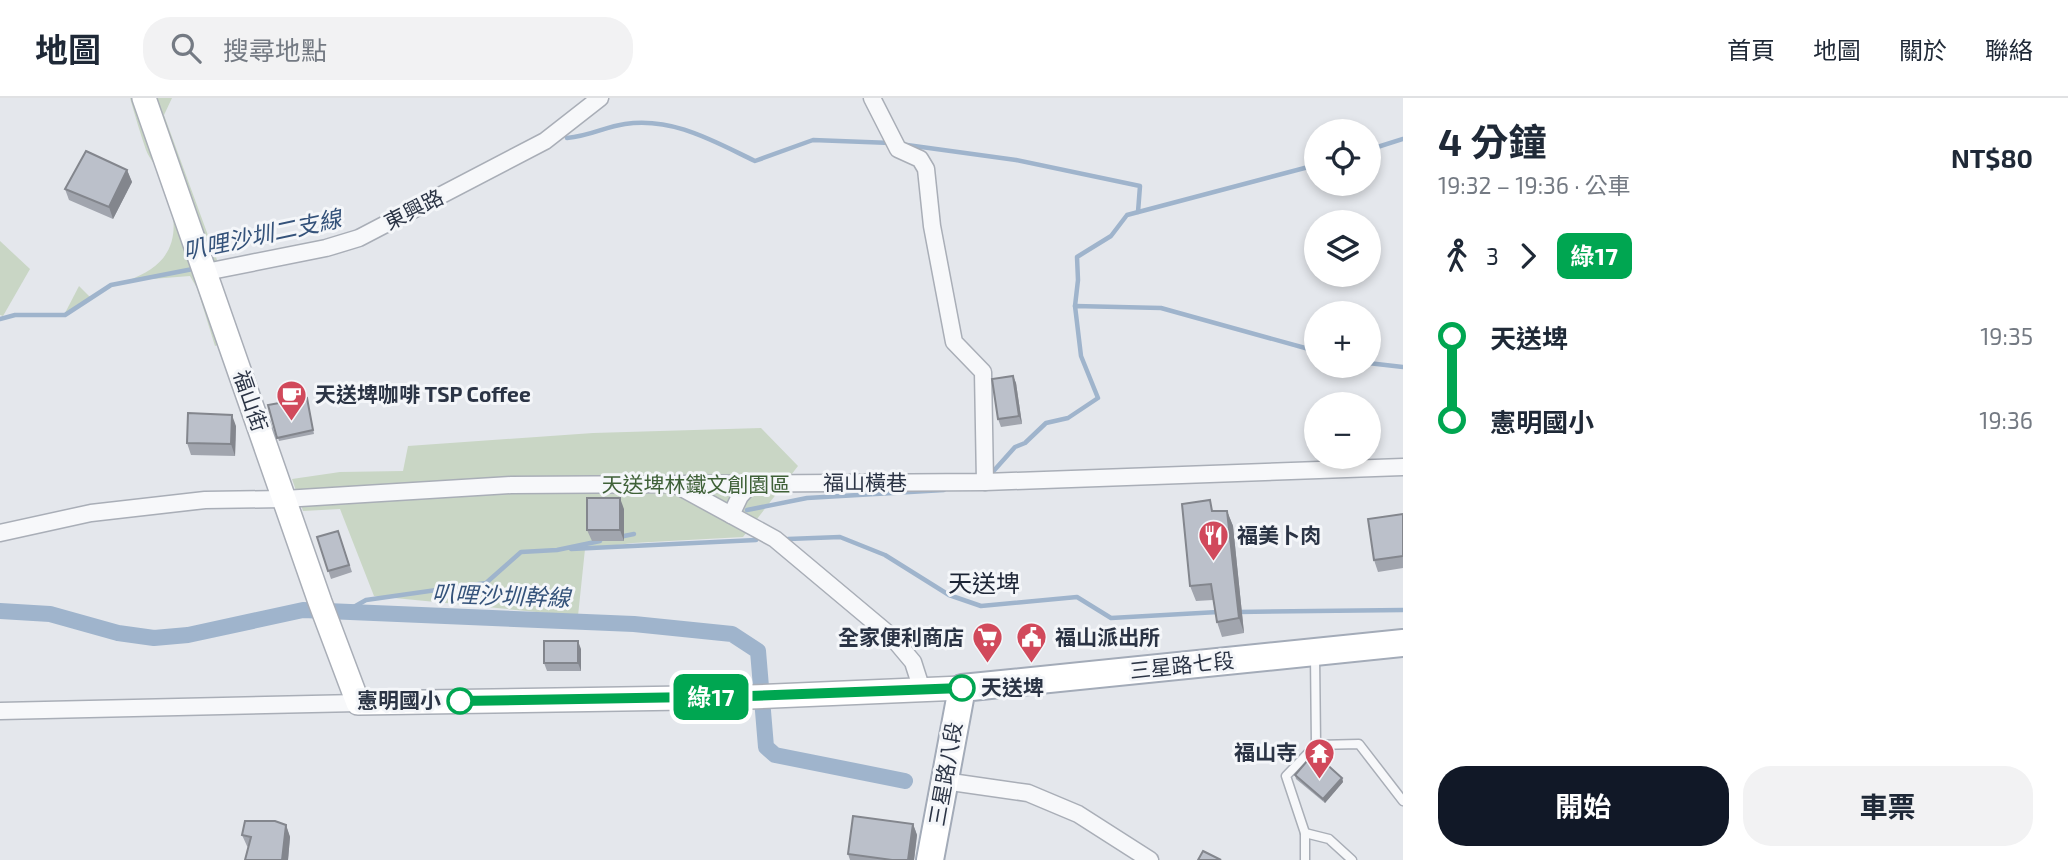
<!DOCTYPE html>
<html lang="zh-TW">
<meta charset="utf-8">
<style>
body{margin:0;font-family:"Exo 2","Noto Sans TC",sans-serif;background:#f2f2f3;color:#1f2937;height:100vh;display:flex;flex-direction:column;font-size:26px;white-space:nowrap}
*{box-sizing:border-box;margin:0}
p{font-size:23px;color:#747a83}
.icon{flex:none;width:38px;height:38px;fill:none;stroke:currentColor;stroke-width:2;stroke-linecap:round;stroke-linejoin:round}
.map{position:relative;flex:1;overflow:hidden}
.sheet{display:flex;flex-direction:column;background:#fff;width:665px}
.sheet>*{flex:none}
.badge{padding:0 14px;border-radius:10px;font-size:24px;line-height:46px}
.tools{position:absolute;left:1304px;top:21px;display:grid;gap:14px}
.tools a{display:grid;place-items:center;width:77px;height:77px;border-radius:50%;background:#fff;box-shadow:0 4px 10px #0003;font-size:35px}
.map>.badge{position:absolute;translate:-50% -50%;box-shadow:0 0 0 4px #fff}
.legs{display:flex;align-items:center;gap:10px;height:77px;padding:0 35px;font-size:23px}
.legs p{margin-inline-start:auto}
.headline{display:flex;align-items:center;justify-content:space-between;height:119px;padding:0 35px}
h1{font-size:38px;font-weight:700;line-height:52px}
.button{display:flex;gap:14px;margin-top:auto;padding:14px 35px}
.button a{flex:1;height:80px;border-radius:28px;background:#111827;color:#fff;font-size:28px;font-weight:700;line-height:80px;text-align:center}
.button a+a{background:#f2f2f3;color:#1f2937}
ul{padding:0 35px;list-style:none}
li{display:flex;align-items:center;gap:24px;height:84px;font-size:26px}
li i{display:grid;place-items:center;width:10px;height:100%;margin:0 9px;background:currentColor}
li i::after{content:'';width:18px;height:18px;margin:-9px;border:5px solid;border-radius:50%;background:#fff}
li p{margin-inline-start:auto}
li:first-child i{background:linear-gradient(#0000 50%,currentColor 0)}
li:last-child i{background:linear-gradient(currentColor 50%,#0000 0)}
header{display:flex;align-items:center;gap:42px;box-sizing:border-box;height:98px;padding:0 35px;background:#fff;border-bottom:2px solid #e0e1e3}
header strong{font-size:33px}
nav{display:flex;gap:38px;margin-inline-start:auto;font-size:24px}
.search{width:490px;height:63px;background:#f2f2f3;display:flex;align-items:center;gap:18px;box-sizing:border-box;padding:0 24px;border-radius:28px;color:#747a83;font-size:26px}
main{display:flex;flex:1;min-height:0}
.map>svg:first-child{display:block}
.green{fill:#c9d6c5}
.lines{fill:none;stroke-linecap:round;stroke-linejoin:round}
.stream{stroke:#9fb4cc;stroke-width:4.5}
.canal{stroke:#9fb4cc;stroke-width:16}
.lane-casing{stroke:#a9aeb7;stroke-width:11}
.street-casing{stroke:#a9aeb7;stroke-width:19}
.secondary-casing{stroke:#a9aeb7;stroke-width:26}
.primary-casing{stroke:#a3abb8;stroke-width:30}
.lane{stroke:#f7f8fa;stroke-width:8}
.street{stroke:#f7f8fa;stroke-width:16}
.secondary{stroke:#fff;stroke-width:23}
.primary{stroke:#fff;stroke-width:26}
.wall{fill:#a1a5ae}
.shaded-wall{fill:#83868d}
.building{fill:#bbc0ca;stroke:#83868d;stroke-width:2}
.line-1-casing{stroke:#fff;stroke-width:16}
.line-1{stroke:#00a651;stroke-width:10}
.stop-1-dot{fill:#fff;stroke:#00a651;stroke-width:3.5}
.labels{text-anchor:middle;stroke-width:6;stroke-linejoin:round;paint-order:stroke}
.street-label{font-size:21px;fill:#2b3445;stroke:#f4f6f9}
.poi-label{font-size:21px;font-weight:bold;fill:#2b3445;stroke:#f4f6f9;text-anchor:start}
.park-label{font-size:21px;fill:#3f6138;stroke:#f4f6f9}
.stop-label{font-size:21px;font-weight:bold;fill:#2b3445;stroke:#f4f6f9;text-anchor:start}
.water-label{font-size:23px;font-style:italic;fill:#34527a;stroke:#f4f6f9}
.quarter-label{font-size:24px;fill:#1d2536;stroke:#f4f6f9}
</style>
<header>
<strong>地圖</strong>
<div class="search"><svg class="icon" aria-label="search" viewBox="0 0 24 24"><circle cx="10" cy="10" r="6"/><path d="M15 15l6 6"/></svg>搜尋地點</div>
<nav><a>首頁</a><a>地圖</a><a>關於</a><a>聯絡</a></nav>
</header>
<main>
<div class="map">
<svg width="1403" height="762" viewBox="0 0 1403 762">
<rect width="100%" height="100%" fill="#e4e7ec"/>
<g class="green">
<path d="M130,0h42l-8,17 53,145 4,16 -4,1 20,61 -22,8 -18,-58 -7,-12 -64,5c54,-18 56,-54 36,-103 -4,-10 -12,-18 -16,-28 -6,-17 -11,-35 -16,-52z"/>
<polygon points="0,143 30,171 3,218 0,217"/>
<polygon points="79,188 90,199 64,217"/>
<polygon points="761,330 798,368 743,439 633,445 585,451 578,518 374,498 340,411 303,413 292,381 340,374 403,373 408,348 593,335"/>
</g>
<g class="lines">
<g class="stream">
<path d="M567,40c24,-2 37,-11 58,-14 48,-7 88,17 130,37l58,-21 78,3"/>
<polyline points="907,47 1016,62 1140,88 1138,114"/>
<polyline points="1368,52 1403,41"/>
<polyline points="1075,208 1078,182 1077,159 1111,138 1127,117 1316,67"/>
<polyline points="0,221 15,217 65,217 111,187 198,170"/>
<polyline points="1368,265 1403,269"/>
<polyline points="990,377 1015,349 1025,345 1046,325 1068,320 1098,300 1081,258 1075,208 1161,210 1316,253"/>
<polyline points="747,412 807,400 944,392"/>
<polyline points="619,439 634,436"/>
<polyline points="788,441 840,439 885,457 949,497 981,508 1077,499 1111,520 1218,514"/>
<polyline points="571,451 756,442"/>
<polyline points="345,514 366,502 486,485 521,454 557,452 600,443"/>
<polyline points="1238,514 1403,512"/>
</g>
<polyline class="canal" points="0,513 50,516 118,535 154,540 188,537 303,512 634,526 732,536 758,553 766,649 775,657 905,683"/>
<defs>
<g id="lane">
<polyline points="1315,557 1316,647"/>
<polyline points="1305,735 1329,741 1352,762"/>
<polyline points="1305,762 1305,735 1286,678 1316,647 1359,646 1403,703"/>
</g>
<g id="street">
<polyline points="872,0 898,51 920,61 926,71 932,128 954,244 983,274 985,384"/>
<polyline points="206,174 326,150 359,140 545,43 600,0"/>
<polyline points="678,388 775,441 892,539 913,564 922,592"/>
<polyline points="731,417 740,398 751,386"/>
<polyline points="0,435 91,415 205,402 284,401 511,387 985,384 1403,369"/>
<polyline points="0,613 358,605"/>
<polyline points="944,683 1028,695 1078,716 1150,762"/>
</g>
<polyline id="secondary" points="144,0 320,504 358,605 750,599 962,590"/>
<polyline id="primary" points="930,762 962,590 1403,545"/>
</defs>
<use href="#lane" class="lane-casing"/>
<use href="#street" class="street-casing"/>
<use href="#secondary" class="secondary-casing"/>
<use href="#primary" class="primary-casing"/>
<use href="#lane" class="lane"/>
<use href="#street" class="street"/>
<use href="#secondary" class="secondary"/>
<use href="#primary" class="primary"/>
</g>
<g class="wall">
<polygon points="127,72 132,84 113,121 69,102 65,91"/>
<polygon points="1013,278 1016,285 1022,326 1001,329 998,321"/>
<polygon points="307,300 314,336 279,343 268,307"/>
<polygon points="236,328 235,358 191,357 187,345"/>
<polygon points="624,411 624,443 592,443 587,432"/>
<polygon points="1214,413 1227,413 1233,428 1244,535 1222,539 1217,524 1213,502 1196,503 1190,488"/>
<polygon points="1403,416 1403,470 1378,474 1374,462"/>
<polygon points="338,433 352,474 331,481 317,439"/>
<polygon points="581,551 581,573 547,573 544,565"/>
<polygon points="1295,677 1342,680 1343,684 1325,705 1296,681"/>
<polygon points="913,726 917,737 914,762 850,762 848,756"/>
<polygon points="286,727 290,739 288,762 245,762 248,749 247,748 242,737"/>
</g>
<g class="shaded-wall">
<polygon points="127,72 132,84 113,121 109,109"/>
<polygon points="1013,278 1016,285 1022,326 1019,318"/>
<polygon points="232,317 236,328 235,358 231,346"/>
<polygon points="620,400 624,411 624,443 620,432"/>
<polygon points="1227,413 1233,428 1244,535 1239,520"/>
<polygon points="578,543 581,551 581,573 578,565"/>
<polygon points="1342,680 1343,684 1325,705 1323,701"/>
<polygon points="913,726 917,737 914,762 908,762"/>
<polygon points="286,727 290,739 288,762 282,762"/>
</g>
<g class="building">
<polygon points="86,53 127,72 109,109 65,91"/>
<polygon points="1013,278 1019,318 998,321 992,281"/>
<polygon points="307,300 313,332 277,340 268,307"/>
<polygon points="188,315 232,317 231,346 187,345"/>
<rect x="587" y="400" width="33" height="32"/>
<polygon points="1210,402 1212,413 1227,413 1239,520 1217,524 1211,486 1190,488 1182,406"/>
<polygon points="1403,416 1403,458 1374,462 1368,421"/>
<polygon points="338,433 349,467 328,473 317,439"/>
<rect x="544" y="543" width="34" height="22"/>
<polygon points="1314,655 1342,680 1323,701 1295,677"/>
<polygon points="853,718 913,726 908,762 892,762 848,756"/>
<polygon points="245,723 275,723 286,727 282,762 245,762 251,739 242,737"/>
<polygon points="1203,753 1221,762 1198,762"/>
</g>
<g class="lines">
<defs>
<polyline id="line-1" points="460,603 750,598 962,590"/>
</defs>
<use href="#line-1" class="line-1-casing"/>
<use href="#line-1" class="line-1"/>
</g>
<defs>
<symbol id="cafe-pin" viewBox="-11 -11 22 30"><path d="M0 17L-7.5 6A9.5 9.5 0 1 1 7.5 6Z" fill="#d1495b" stroke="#f4f6f9"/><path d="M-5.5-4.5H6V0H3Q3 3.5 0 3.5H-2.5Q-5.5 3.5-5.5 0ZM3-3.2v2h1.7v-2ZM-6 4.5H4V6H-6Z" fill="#fff"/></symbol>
<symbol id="restaurant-pin" viewBox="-11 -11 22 30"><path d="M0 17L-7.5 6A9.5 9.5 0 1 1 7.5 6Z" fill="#d1495b" stroke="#f4f6f9"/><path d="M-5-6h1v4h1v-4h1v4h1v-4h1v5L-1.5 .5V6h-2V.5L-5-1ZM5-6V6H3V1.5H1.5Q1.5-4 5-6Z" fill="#fff"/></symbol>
<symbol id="supermarket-pin" viewBox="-11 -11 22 30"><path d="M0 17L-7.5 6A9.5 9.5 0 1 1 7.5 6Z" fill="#d1495b" stroke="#f4f6f9"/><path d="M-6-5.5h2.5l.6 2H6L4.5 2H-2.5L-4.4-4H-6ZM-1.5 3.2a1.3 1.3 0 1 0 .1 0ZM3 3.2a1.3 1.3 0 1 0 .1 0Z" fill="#fff"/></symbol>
<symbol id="civic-pin" viewBox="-11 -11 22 30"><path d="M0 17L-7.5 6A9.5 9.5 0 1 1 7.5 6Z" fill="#d1495b" stroke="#f4f6f9"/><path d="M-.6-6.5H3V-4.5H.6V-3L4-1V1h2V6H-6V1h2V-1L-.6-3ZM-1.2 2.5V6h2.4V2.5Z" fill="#fff"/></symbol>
<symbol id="temple-pin" viewBox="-11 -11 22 30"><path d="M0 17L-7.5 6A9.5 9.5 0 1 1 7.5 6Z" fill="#d1495b" stroke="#f4f6f9"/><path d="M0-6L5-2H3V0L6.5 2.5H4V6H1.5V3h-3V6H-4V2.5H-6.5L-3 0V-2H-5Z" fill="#fff"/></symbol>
</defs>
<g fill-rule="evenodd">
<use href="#cafe-pin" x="274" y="280" width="35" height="47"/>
<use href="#restaurant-pin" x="1196" y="420" width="35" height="47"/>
<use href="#supermarket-pin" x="970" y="522" width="35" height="47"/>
<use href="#civic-pin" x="1014" y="522" width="35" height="47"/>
<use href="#temple-pin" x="1302" y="638" width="35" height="47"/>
</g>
<g class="stop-1-dot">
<circle cx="962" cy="590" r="12"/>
<circle cx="460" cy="603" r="12"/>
</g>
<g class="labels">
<g class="street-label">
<text transform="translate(414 112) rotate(-27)" y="7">東興路</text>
<text transform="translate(250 303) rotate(71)" y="7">福山街</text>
<text x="865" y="392">福山橫巷</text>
<text transform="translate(1182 568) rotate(-6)" y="7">三星路七段</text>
<text transform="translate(946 676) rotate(-80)" y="7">三星路八段</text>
</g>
<g class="poi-label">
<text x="315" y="304">天送埤咖啡 TSP Coffee</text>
<text x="1237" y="445">福美卜肉</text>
<text x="964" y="547" text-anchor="end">全家便利商店</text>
<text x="1055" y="547">福山派出所</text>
<text x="1297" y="662" text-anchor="end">福山寺</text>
</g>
<g class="park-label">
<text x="696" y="394">天送埤林鐵文創園區</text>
</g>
<g class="stop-label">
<text x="981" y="597">天送埤</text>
<text x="441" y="610" text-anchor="end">憲明國小</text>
</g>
<g class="water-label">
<text transform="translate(262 137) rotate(-12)" y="8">叭哩沙圳二支線</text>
<text transform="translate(501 498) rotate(2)" y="8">叭哩沙圳幹線</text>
</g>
<g class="quarter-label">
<text x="984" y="494">天送埤</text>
</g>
</g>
</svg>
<div class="tools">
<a><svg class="icon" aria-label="locate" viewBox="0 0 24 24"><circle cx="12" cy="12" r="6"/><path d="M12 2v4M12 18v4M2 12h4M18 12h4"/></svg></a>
<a><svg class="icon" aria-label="layers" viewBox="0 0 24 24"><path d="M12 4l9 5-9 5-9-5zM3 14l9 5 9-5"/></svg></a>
<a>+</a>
<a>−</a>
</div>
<b class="badge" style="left:711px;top:599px;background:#00a651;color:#fff">綠17</b>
</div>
<section class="sheet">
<div class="headline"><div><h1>4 分鐘</h1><p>19:32 – 19:36 · 公車</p></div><b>NT$80</b></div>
<div class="legs"><svg class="icon" aria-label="walk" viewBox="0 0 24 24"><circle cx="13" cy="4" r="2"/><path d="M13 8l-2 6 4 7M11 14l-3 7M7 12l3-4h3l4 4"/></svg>3<svg class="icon" aria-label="forward" viewBox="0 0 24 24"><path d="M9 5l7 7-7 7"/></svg><b class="badge" style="background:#00a651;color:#fff">綠17</b></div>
<ul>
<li><i style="color:#00a651"></i><b>天送埤</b><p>19:35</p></li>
<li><i style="color:#00a651"></i><b>憲明國小</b><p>19:36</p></li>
</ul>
<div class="button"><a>開始</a><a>車票</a></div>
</section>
</main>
